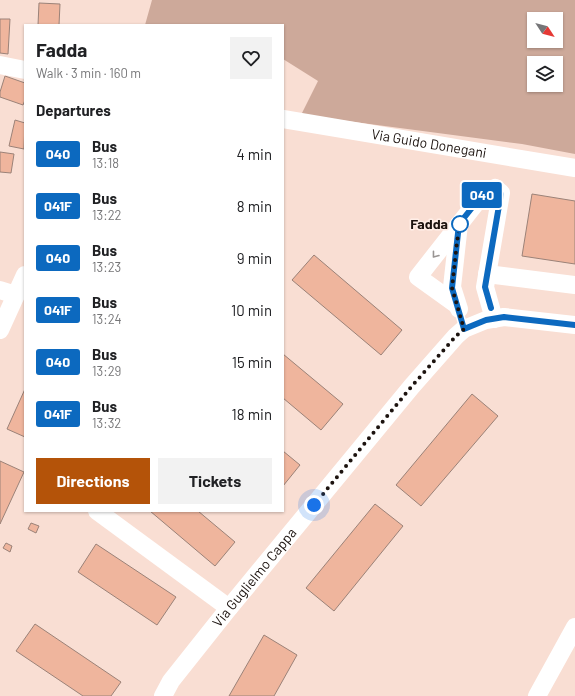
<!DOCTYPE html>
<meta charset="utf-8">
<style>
body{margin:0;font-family:Barlow,sans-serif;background:#f2f2f2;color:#202124;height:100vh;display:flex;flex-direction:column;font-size:15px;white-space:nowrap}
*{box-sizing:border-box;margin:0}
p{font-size:13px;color:#757577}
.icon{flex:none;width:22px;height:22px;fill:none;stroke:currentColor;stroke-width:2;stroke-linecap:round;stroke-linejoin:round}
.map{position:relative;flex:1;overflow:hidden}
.panel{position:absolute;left:24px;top:24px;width:260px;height:488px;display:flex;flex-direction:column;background:#fff;border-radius:0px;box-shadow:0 1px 3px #0004}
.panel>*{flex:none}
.badge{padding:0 8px;border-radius:3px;font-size:14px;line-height:26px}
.needle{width:26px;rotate:126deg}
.buttons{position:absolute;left:527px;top:12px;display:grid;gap:8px}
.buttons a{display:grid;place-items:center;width:36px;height:36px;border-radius:0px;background:#fff;box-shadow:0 1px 3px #0004;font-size:20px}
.you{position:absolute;width:20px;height:20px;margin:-10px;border:3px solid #fff;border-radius:50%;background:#1a73e8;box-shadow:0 0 0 6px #1a73e833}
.map>.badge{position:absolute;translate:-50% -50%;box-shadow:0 0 0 2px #fff}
h2{padding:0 12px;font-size:15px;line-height:36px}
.round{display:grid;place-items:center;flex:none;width:42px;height:42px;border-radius:0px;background:#f2f2f2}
.summary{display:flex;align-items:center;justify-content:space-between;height:68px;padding:0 12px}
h1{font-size:19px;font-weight:700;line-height:30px}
.button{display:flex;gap:8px;margin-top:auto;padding:8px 12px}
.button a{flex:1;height:46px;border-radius:0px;background:#b45309;color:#fff;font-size:16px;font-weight:700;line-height:46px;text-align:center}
.button a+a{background:#f2f2f2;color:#202124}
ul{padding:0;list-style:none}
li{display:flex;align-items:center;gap:12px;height:52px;padding:0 12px}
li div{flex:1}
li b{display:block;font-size:15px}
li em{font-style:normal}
li .badge{min-width:44px;font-weight:700;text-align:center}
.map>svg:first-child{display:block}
.green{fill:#cda99a;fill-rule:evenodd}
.building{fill:#efb59d;stroke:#9b8278}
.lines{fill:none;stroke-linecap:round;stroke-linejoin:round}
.minor{stroke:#fff;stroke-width:18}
.oneway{stroke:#999593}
.line-casing{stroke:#fff;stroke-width:9}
.line{stroke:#0c69bf;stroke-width:6}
.walk{stroke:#1c130f;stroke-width:4;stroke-dasharray:0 7.2}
.stop-dot{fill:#fff;stroke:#0c69bf;stroke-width:2}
.labels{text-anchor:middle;stroke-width:3;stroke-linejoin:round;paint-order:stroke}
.street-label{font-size:14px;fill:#1c130f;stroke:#ffeee7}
.stop-label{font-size:14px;font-weight:bold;fill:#1c130f;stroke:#ffeee7;text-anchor:end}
</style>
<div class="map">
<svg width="575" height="696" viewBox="0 0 575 696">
<rect width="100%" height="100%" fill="#f9ded3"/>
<path class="green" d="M152,0h423v154l-53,-10 -221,-29 17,-34 -35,-22v-34h-138zM534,19h22v22h-22zM534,63h22v22h-22z"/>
<g class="building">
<polygon points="39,3 60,4 59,25 38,25"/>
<polygon points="0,19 10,19 8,54 0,53"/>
<polygon points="5,76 25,83 25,100 23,105 0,97 0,92"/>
<polygon points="15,120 25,123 24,149 9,146"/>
<polygon points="0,152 14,154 11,173 0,172"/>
<polygon points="532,194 575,201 575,264 522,256"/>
<polygon points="314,255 402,330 381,355 292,280"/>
<polygon points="283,354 343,404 321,430 283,398"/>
<polygon points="25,389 25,437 7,429"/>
<polygon points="472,394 498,416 421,506 396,485"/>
<polygon points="283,451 300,465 283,486"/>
<polygon points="0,461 24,472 0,524"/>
<polygon points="375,504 403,526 334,611 306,588"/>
<polygon points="150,511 198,511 235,542 215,566"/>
<polygon points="31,523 39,526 36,533 28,529"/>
<polygon points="6,543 12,546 10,552 3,548"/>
<polygon points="96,544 176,597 157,625 78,572"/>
<polygon points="35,624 121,682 111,696 83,696 16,651"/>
<polygon points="264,635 297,655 274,696 229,696"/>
</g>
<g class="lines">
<g class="minor">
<polyline points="0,65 25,70"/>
<path id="s1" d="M283,119l292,49"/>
<polyline points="487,274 575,285"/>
<polyline points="0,290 16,295"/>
<polyline points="457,305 418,277 483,194 495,188 501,193 485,287 494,319"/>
<polyline points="459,309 452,287 459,224"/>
<polyline points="0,330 25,275"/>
<polyline points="97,511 229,608"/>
<path id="s2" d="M163,696l8,-15 58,-73 183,-222 44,-50 8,-7 22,-9 18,-3 71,8"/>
<polyline points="537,696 575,627"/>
</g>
</g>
<defs><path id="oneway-chevron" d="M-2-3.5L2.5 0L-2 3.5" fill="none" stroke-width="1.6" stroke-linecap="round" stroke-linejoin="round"/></defs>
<use class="oneway" href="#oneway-chevron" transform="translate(435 255) rotate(128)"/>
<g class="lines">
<defs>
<polyline id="line" points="491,308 485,287 501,194 495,188 483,194 459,224 452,288 464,329 486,320 504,317 575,325"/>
</defs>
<use href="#line" class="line-casing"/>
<use href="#line" class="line"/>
<polyline class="walk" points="314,505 412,386 456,336 464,329 452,288 457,242 460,224"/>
</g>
<circle class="stop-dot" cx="460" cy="224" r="8"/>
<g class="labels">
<g class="street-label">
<text dy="5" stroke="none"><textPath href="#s1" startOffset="148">Via Guido Donegani</textPath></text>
<text dy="5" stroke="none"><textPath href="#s2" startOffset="150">Via Guglielmo Cappa</textPath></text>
</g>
<g class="stop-label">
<text x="448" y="229">Fadda</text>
</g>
</g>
</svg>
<div class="buttons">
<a><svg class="needle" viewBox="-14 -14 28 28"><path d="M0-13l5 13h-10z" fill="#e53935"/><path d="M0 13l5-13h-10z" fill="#757577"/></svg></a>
<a><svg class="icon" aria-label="layers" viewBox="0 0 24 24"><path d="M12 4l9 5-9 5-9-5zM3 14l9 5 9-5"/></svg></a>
</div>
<div class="you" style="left:314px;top:505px"></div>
<b class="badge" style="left:482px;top:195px;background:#0c69bf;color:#fff">040</b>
<section class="panel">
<div class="summary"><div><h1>Fadda</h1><p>Walk · 3 min · 160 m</p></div><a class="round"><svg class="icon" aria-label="heart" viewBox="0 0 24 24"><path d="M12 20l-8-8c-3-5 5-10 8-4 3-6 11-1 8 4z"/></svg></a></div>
<h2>Departures</h2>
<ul>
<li><span class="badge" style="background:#0c69bf;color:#fff">040</span><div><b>Bus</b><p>13:18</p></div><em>4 min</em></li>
<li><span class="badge" style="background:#0c69bf;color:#fff">041F</span><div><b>Bus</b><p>13:22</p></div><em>8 min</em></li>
<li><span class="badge" style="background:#0c69bf;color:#fff">040</span><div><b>Bus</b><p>13:23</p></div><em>9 min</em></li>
<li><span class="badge" style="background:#0c69bf;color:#fff">041F</span><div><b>Bus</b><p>13:24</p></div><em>10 min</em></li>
<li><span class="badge" style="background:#0c69bf;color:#fff">040</span><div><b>Bus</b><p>13:29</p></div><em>15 min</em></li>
<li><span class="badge" style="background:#0c69bf;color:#fff">041F</span><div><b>Bus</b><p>13:32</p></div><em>18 min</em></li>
</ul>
<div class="button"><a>Directions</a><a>Tickets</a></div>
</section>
</div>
